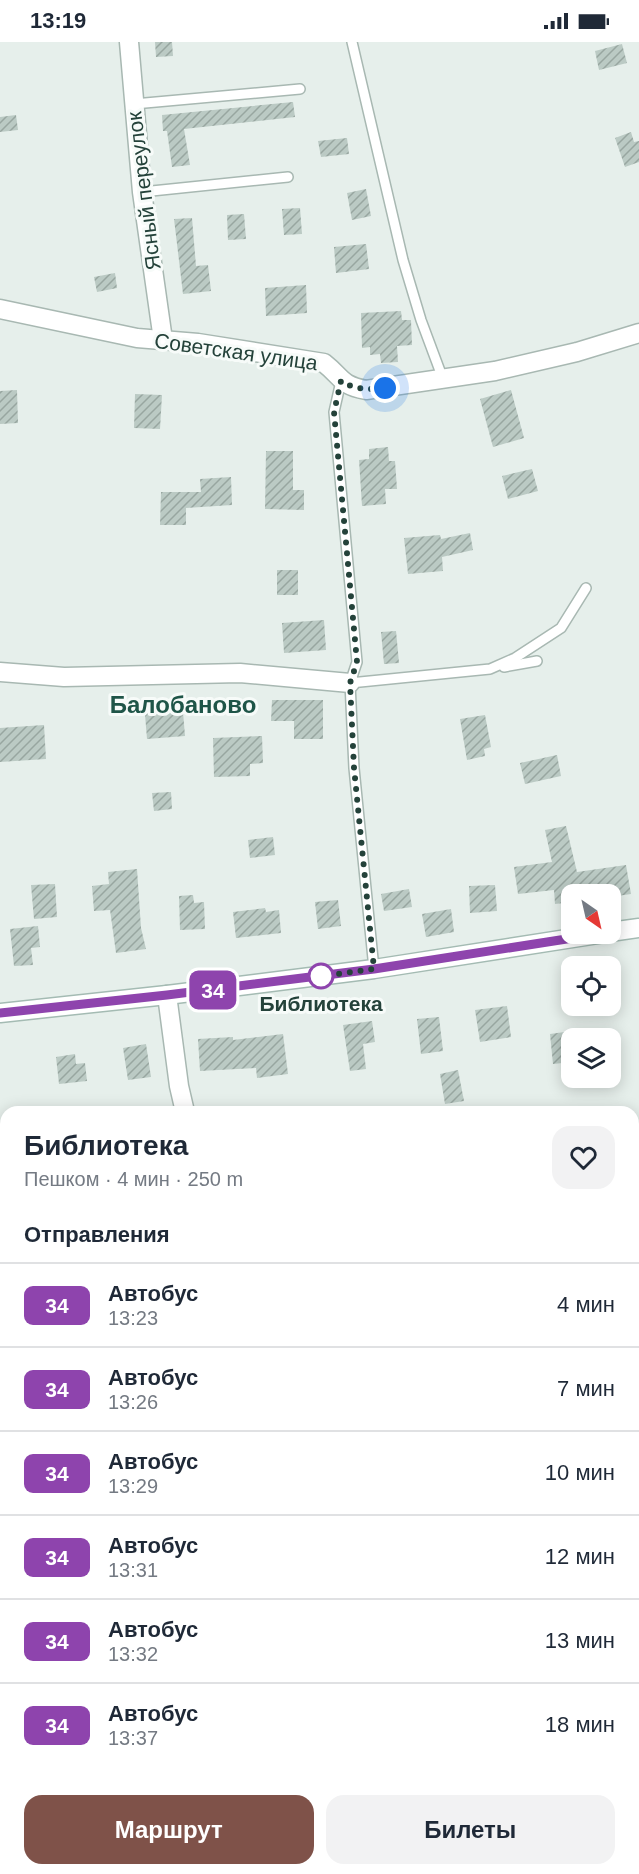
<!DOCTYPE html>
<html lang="ru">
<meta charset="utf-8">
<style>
body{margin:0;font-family:Arial,sans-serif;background:#f2f2f3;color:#1f2937;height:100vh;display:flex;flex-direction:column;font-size:22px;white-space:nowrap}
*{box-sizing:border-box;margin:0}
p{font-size:20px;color:#747a83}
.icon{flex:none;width:33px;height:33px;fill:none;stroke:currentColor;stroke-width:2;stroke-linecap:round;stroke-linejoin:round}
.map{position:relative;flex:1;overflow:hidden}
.panel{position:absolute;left:0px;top:1064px;width:639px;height:770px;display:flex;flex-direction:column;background:#fff;border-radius:18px 18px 0 0;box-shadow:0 3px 15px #0003}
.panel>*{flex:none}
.badge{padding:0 12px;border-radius:9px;font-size:21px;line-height:39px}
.needle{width:39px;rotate:146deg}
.controls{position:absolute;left:561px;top:842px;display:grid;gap:12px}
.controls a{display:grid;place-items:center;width:60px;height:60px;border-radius:12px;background:#fff;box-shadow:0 3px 15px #0003;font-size:30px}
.you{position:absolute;width:30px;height:30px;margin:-15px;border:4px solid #fff;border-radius:50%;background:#1a73e8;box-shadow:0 0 0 9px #1a73e833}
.map>.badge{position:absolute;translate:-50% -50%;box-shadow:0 0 0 3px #fff}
h2{padding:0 24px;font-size:22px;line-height:54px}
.round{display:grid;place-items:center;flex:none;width:63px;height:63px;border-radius:18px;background:#f2f2f3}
.overview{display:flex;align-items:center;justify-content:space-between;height:102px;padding:0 24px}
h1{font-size:28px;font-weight:700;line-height:45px}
.primary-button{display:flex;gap:12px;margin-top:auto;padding:12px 24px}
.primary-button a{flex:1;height:69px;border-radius:18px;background:#7f5249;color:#fff;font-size:24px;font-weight:700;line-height:69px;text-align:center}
.primary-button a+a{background:#f2f2f3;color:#1f2937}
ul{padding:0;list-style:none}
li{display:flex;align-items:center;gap:18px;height:84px;padding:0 24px;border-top:2px solid #e0e1e3}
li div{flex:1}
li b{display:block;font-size:22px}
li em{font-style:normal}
li .badge{min-width:66px;font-weight:700;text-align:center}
.status{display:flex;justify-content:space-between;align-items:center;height:42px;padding:0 30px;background:#fff;direction:ltr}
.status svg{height:16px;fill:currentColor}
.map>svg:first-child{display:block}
.garden{fill:#bfe0c8}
.water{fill:url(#water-rules)}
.building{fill:url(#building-hatch)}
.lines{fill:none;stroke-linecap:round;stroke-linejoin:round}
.lane-casing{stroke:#a8b8b2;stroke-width:12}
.street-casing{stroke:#a8b8b2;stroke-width:21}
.secondary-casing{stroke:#a4bbb3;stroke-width:21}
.lane{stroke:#fff;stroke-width:9}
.street{stroke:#fff;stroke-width:18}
.secondary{stroke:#fff;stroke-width:18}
.line-casing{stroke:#fff;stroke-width:14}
.line{stroke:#8e44ad;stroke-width:9}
.walk{stroke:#24423a;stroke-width:6;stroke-dasharray:0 10.8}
.stop-dot{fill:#fff;stroke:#8e44ad;stroke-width:3}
.labels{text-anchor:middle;stroke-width:6;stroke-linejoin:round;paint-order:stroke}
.street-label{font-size:21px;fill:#24423a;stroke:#f7fbf9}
.stop-label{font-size:21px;font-weight:bold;fill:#24423a;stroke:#f7fbf9}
.quarter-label{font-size:24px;font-weight:bold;fill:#1f5548;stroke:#f7fbf9}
</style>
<div class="status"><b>13:19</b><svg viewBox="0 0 49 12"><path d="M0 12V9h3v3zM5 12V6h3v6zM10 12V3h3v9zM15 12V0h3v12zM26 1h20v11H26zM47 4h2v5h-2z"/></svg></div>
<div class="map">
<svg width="639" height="1832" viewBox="0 0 639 1832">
<defs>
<pattern id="water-rules" width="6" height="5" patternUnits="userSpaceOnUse" patternTransform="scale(1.5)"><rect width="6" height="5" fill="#8ec9d4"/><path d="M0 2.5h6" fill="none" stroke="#74a5ad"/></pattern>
<pattern id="building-hatch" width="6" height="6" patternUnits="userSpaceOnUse" patternTransform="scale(1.5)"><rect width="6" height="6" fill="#bbcac4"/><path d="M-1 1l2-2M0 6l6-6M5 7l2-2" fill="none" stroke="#98a6a0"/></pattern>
</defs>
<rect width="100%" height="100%" fill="#e6efeb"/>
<polygon class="garden" points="6,1738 6,1827 368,1827 369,1832 0,1832 0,1739"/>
<polygon class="water" points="639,1516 639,1832 550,1832 552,1827 633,1827 633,1525"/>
<g class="building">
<polygon points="155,0 172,0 173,14 156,15"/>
<polygon points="622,2 627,21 599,28 595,9"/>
<polygon points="293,60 295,75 184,87 190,123 172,125 167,89 163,89 162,73"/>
<polygon points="16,73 18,88 0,90 0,75"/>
<polygon points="631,90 634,100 639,99 639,120 625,125 615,96"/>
<polygon points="347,96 349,112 321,115 318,99"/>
<polygon points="366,147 371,174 352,178 347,151"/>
<polygon points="300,166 302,192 284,193 282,167"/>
<polygon points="244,172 246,197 228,198 227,173"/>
<polygon points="192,176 196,224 208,223 211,249 183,252 174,177"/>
<polygon points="366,202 369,227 336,231 334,205"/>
<polygon points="115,231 117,246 97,250 94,235"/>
<polygon points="306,243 307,271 266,274 265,246"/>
<polygon points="401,269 402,278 411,278 412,303 397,304 398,320 381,321 380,312 370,313 370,305 362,306 361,271"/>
<polygon points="17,348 18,381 0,382 0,349"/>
<polygon points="511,348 524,396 493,405 480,357"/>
<polygon points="135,352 162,353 160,387 134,386"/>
<polygon points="388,405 389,419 395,419 397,447 385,447 386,462 362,464 359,418 369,417 369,407"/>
<polygon points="266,409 293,409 293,448 304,448 304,468 265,467"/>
<polygon points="532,427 538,449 508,457 502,434"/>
<polygon points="231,435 232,463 186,466 186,483 160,483 161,450 201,450 200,437"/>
<polygon points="470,491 473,508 442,515 443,529 408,532 404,496 440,493 441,497"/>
<rect x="277" y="528" width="21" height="25"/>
<polygon points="324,578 326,608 284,611 282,581"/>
<polygon points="396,589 399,621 384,622 381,590"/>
<polygon points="182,658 185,694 147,697 144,660"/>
<polygon points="272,658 323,658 323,697 294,697 294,679 271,679"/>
<polygon points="485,673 491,705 484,707 485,714 467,718 460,677"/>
<polygon points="44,683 46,717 0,720 0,686"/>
<polygon points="262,694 263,721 250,722 250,734 214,735 213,696"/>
<polygon points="557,713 561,734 525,742 520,721"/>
<polygon points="171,750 172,767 154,769 152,751"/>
<polygon points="566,784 577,830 626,823 631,852 610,855 610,852 572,852 572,860 555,862 554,848 518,852 514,825 552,820 545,788"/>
<polygon points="273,795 275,813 250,816 248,798"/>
<polygon points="137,827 141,886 146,907 116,911 110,868 94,869 92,844 109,842 108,830"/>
<polygon points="55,842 57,875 34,877 31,843"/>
<polygon points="495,843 497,869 470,871 469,844"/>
<polygon points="409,847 412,865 384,869 381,852"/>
<polygon points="193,853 194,861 204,860 205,887 180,888 179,854"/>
<polygon points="338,858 341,884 318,887 315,860"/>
<polygon points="265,866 266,870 279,868 281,891 236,896 233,870"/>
<polygon points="451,867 454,890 426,895 422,872"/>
<polygon points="38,884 40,905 31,906 33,923 14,924 10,887"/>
<polygon points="507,964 511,995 480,1000 475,968"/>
<polygon points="439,975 443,1009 421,1012 417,977"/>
<polygon points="372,979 375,1000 363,1002 366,1027 350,1029 343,983"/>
<polygon points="572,989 572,1020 553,1022 550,992"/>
<polygon points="283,992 288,1032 257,1036 256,1026 200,1029 198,997 233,995 233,998"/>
<polygon points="146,1002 151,1035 128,1038 123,1006"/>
<polygon points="75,1012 76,1022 85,1021 87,1039 59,1042 56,1015"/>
<polygon points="458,1028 464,1059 445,1062 440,1032"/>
</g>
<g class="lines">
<defs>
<g id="lane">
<polyline points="352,0 403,218 421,278 443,337"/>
<polyline points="134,62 300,47"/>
<polyline points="142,150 288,135"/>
<polyline points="341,339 334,370 357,620 350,641 354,726 374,927"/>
<polyline points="504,625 537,619"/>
<polyline points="350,641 490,627 515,616 561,586 586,546"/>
</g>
<g id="street">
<polyline points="129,0 142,150 163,298"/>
<path d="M0,267l137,29 61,5 126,20c19,15 16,22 42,27l129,-19 82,-19 62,-19"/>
<polyline points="0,630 64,635 240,631 350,641"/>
<polyline points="167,953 179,1044 185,1070"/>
<polyline points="0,1283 6,1282"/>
<polyline points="633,1438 639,1435"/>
<polyline points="0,1730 6,1728"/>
</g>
<g id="secondary">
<polyline points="610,890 639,886"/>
<polyline points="0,971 167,953 374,927 605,891"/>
</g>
</defs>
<use href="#lane" class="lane-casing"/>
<use href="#street" class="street-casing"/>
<use href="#secondary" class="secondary-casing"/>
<use href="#lane" class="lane"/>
<use href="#street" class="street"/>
<use href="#secondary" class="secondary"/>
</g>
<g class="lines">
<defs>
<polyline id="line" points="0,971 167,953 374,927 605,891"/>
</defs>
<use href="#line" class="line-casing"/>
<use href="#line" class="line"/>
<path class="walk" d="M321,934l-7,1 60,-8 -20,-201 -4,-85 7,-21 -23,-250 7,-31c15,9 27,9 44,7"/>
</g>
<circle class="stop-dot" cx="321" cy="934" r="12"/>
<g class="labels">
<g class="street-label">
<text transform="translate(144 149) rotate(-97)" y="7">Ясный переулок</text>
<text transform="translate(236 310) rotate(8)" y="7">Советская улица</text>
</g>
<g class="stop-label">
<text x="321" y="969">Библиотека</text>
</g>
<g class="quarter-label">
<text x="183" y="671">Балобаново</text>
</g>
</g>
</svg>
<div class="controls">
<a><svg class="needle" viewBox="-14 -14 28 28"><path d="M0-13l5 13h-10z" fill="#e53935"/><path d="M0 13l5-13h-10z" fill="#747a83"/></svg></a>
<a><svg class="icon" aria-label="locate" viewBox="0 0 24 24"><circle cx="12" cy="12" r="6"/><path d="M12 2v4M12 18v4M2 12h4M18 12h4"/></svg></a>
<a><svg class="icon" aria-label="layers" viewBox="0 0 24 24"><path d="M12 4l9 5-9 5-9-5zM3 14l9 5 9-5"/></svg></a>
</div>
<div class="you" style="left:385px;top:346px"></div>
<b class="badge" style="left:213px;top:948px;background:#8e44ad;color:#fff">34</b>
<section class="panel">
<div class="overview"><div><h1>Библиотека</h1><p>Пешком · 4 мин · 250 m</p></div><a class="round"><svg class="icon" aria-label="heart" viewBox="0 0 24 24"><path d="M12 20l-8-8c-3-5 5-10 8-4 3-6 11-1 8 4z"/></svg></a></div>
<h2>Отправления</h2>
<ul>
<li><span class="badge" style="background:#8e44ad;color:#fff">34</span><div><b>Автобус</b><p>13:23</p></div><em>4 мин</em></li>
<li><span class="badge" style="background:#8e44ad;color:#fff">34</span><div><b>Автобус</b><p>13:26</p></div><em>7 мин</em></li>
<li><span class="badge" style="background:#8e44ad;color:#fff">34</span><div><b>Автобус</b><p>13:29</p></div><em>10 мин</em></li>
<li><span class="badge" style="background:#8e44ad;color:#fff">34</span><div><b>Автобус</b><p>13:31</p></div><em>12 мин</em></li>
<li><span class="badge" style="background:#8e44ad;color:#fff">34</span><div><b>Автобус</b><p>13:32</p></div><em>13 мин</em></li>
<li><span class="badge" style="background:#8e44ad;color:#fff">34</span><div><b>Автобус</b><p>13:37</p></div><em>18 мин</em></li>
</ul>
<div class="primary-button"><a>Маршрут</a><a>Билеты</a></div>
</section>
</div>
